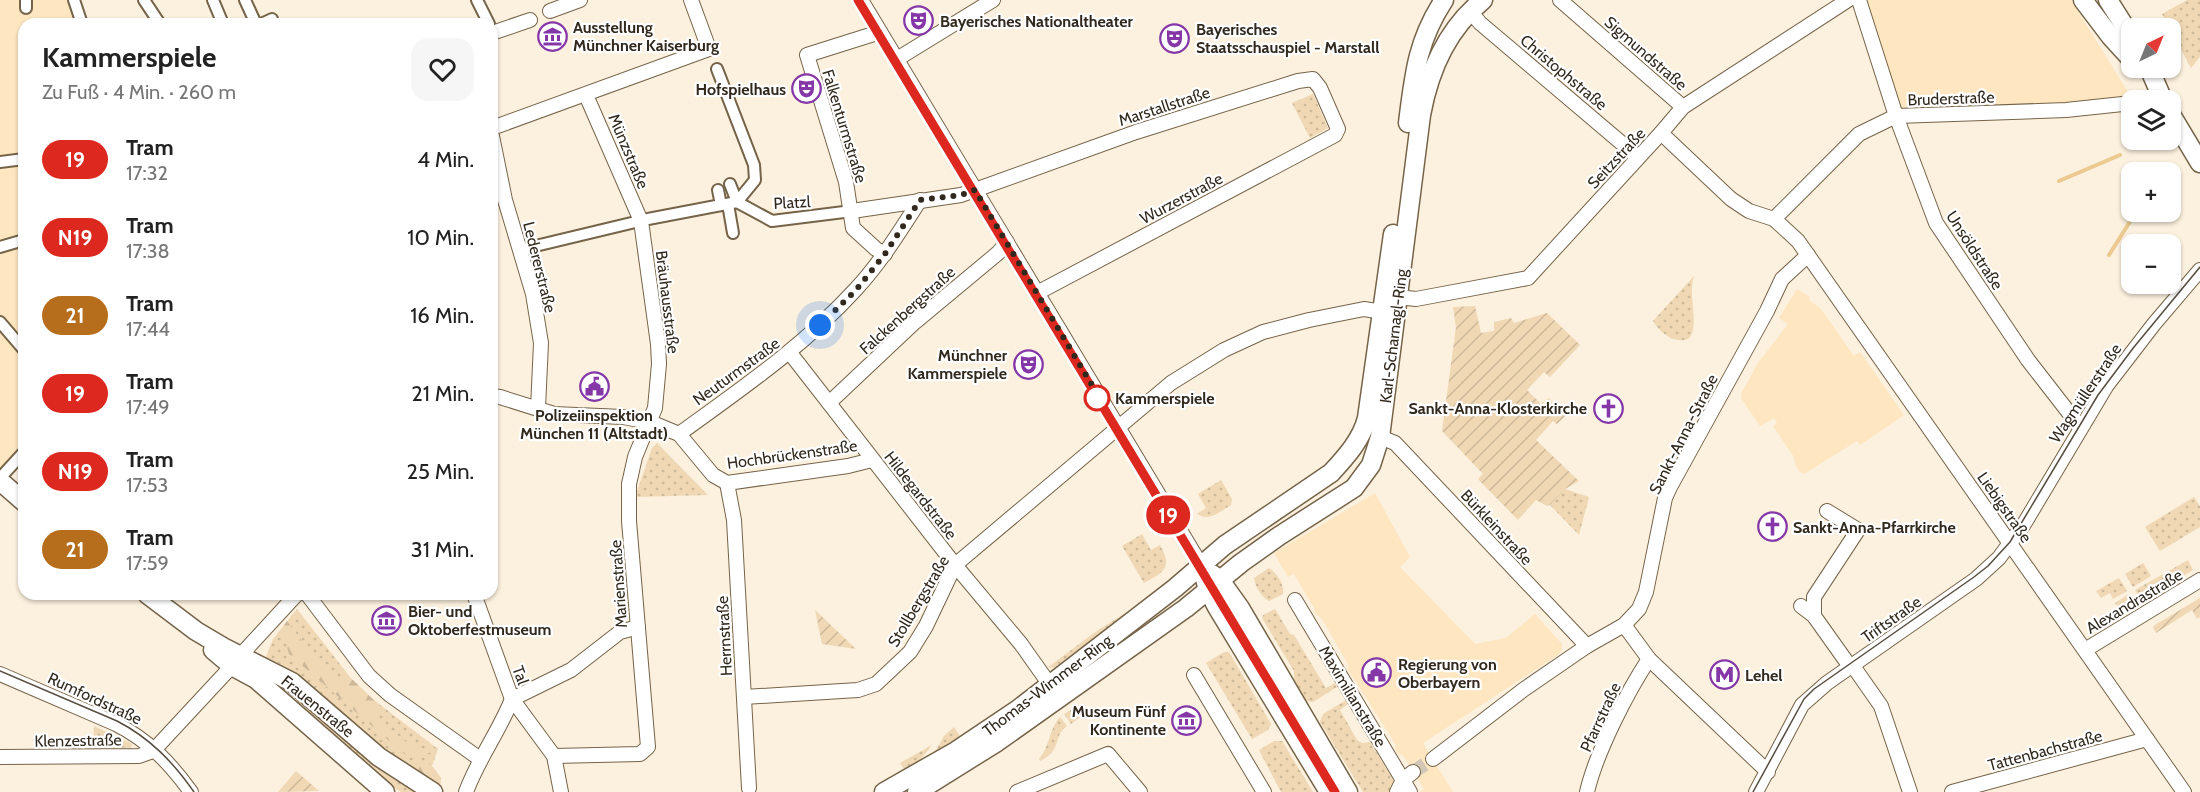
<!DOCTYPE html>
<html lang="de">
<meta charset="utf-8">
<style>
body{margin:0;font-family:Cabin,sans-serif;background:#f6f6f6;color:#222;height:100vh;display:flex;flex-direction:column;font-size:22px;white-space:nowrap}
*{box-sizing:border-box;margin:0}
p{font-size:20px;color:#767676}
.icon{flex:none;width:33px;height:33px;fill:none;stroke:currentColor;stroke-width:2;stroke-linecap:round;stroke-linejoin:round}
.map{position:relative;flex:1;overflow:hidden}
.panel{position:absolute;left:18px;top:18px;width:480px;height:582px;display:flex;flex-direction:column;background:#fff;border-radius:18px;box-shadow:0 2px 4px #0004}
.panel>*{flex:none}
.badge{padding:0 12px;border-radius:20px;font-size:21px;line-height:39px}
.needle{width:39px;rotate:43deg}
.fabs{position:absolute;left:2121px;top:18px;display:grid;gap:12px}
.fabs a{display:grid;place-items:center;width:60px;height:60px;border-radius:12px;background:#fff;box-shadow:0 2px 4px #0004;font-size:30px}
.you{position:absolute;width:30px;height:30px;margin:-15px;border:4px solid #fff;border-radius:50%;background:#1a73e8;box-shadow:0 0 0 9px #1a73e833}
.map>.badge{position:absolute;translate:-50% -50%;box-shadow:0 0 0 3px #fff}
.round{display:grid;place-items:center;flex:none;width:63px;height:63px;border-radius:18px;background:#f6f6f6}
.overview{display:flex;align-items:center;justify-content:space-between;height:102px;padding:0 24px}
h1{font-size:28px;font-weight:700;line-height:45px}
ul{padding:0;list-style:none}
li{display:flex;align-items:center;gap:18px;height:78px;padding:0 24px}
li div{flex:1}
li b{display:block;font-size:22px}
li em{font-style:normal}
li .badge{min-width:66px;font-weight:700;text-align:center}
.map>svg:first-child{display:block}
.built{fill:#fee6c0}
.grass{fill:url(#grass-dots)}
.forest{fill:url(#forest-firs)}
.garden{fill:url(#garden-furrows)}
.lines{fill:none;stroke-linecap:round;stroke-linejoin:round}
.stream{stroke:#ecc990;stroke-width:4}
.minor-tunnel{stroke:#d3c8b8;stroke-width:14;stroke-dasharray:14 7;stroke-linecap:butt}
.pedestrian-casing{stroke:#756449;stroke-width:14}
.minor-casing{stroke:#756449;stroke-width:16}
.secondary-casing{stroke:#756449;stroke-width:21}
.pedestrian{stroke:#fff;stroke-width:10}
.minor{stroke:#fff;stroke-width:14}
.secondary{stroke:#fff;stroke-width:18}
.tram{stroke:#564d41;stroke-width:1.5}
.line-casing{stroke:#fff;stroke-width:14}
.line{stroke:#dc281e;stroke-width:9}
.walk{stroke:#31291e;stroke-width:6;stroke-dasharray:0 10.8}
.stop-dot{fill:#fff;stroke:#dc281e;stroke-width:3}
.labels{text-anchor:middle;stroke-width:4.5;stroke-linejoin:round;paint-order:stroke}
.poi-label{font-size:16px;font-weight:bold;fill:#31291e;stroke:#fff;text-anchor:start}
.street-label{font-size:16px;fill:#31291e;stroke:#fff}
.stop-label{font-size:16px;font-weight:bold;fill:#31291e;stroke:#fff;text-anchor:start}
</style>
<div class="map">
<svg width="2200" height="792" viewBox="0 0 2200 792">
<defs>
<pattern id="grass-dots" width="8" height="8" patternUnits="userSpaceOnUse" patternTransform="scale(1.5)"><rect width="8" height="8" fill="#efd8b3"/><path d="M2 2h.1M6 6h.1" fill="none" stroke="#cdb99a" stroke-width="1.8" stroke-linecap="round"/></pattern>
<pattern id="forest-firs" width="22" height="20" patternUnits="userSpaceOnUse" patternTransform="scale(1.5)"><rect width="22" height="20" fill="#efd8b3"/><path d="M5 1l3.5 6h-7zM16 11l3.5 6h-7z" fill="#cdb99a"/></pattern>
<pattern id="garden-furrows" width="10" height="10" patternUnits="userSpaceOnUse" patternTransform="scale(1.5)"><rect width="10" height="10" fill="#efd8b3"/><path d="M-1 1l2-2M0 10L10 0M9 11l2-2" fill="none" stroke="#cdb99a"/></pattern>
</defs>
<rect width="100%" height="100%" fill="#fcf0de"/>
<g class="built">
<polygon points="0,0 70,0 77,24 24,24 24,446 2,468 0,466"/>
<polygon points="1851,0 2071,0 2133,100 1889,118"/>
<polygon points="1797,289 1810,297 1809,300 1821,309 1854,356 1860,352 1904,415 1860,445 1857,441 1804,474 1799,471 1795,464 1794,457 1773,426 1777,423 1774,418 1760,426 1741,398 1742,392 1758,363 1788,324 1779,318"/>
<polygon points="1375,493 1410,557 1400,567 1475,644 1506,638 1535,614 1562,644 1562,650 1558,655 1423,743 1453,792 1420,792 1424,789 1403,755 1398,754 1395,749 1396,745 1347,668 1349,666 1322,619 1315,613 1314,608 1294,574 1288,577 1274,553"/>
</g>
<g class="grass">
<polygon points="2187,0 2200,0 2200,57 2191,68 2162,14"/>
<polygon points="1313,94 1328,128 1310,138 1292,103"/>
<path d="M1694,276c-7,20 7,51 -6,63 -14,5 -28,-6 -35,-18z"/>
<polygon points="657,443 708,495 635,497 652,448"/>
<path d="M1221,480l11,19 -1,6c-12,7 -22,17 -34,9l9,-6 -8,-14z"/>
<polygon points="1565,489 1589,497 1579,535 1550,505"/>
<polygon points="2194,497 2200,506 2200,527 2160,551 2145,527"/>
<path d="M1142,534l9,16 9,-5c13,23 4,27 -16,38l-22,-37z"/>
<polygon points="2188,560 2193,570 2141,601 2135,590"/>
<polygon points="2143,563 2151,576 2133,587 2125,574"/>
<path d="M1269,568c9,6 15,16 14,26l-14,7c-8,-4 -14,-15 -15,-23z"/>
<polygon points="2119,578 2127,591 2113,599 2110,593 2101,598 2096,591"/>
<polygon points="2129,594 2136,605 2122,613 2115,603"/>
<path d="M297,609l53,68 16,17 72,55 -6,17 9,12 -1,8 -5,-1v-3c-23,-15 -47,-30 -69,-48 -28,-23 -57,-58 -91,-72l-5,2 -6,-2 9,-23z"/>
<polygon points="1275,609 1290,634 1294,635 1326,688 1335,683 1337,687 1313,702 1306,701 1294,682 1294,671 1262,618 1263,615"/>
<polygon points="1124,614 1126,616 1055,667 1047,668 1098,630"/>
<polygon points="1224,652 1229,652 1271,724 1268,730 1252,739 1206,663"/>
<polygon points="296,699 300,699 418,792 401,792 376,776 299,708"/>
<polygon points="1346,700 1348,704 1340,710 1357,740 1362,743 1370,742 1395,783 1388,792 1363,792 1320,722 1323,714"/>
<polygon points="1083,703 1088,711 1071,724 1064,714"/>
<path d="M1060,717l7,9c-15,11 -4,24 -27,35l-1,-2c11,-13 10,-30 21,-42z"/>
<polygon points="94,726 132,744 131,748 93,747"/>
<polygon points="954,727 963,741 934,753 944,736"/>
<polygon points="1274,741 1282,741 1313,792 1281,792 1259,750"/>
<polygon points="932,745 921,759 904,769 900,763"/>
</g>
<g class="forest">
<polygon points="287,621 308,649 336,679 353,680 378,704 377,719 410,745 432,752 414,757 403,753 289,654 282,628"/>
<polygon points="426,762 432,766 441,778 440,786 435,785 435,783 412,767 413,765"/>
</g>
<g class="garden">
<polygon points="1475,306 1481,333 1494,331 1494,322 1511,318 1514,323 1547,313 1580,345 1550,377 1544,372 1527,390 1541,404 1548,398 1567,414 1557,424 1553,421 1536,440 1579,481 1565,489 1550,505 1547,506 1536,500 1518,520 1478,479 1483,474 1442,431 1456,327 1453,307"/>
<polygon points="2200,598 2200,617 2197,619 2192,610 2156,633 2153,627 2155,625"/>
<polygon points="815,610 856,649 822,644"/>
<polygon points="296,771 319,791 278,792"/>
</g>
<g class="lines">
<g class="stream">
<polyline points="2059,181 2120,155"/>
<polyline points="2109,255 2136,212"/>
</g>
<polyline class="minor-tunnel" points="1413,772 1433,759"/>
<defs>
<g id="pedestrian">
<polyline points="26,0 26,8"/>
<polyline points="74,0 82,24"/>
<polyline points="144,0 160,24"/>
<polyline points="213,0 223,24"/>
<polyline points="245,0 256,24"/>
<polyline points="477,0 489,24"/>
<polyline points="261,24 272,19"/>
<polyline points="0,162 24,159"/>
<polyline points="730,184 737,202 772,221 852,211"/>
<polyline points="718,190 721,205"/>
<polyline points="728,204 733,233"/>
<polyline points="0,247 24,240"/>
<polyline points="527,248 648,219 737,202 755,180 754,165 717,69"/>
<polyline points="0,322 24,350"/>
<polyline points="0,478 24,452"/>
</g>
<g id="minor">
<polyline points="861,0 1201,565"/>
<polyline points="1560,0 1683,107"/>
<polyline points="1859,0 1896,116 1936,223 2028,360 2080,427"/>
<polyline points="550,11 580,0"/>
<polyline points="1470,11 1480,23 1638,157"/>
<polyline points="880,32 807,55 846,182 853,228 876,249 885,254"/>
<polyline points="492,33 530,20"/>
<polyline points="897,59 993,0"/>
<polyline points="492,128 709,49 691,0"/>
<polyline points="1661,133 1731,199 1749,211 1774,219 1798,241 2184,792"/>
<polyline points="492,136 505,200 533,294 541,343 538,408"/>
<polyline points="852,211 961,195 1136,132 1298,81 1313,79 1320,88 1338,129 1335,135 1037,293"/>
<polyline points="1774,219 1859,134 1896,116 2066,110 2132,103"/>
<polyline points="1398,297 1416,299 1528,278 1661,133 1683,107 1848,0"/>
<polyline points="790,353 955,565 1021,644 1050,685"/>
<polyline points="492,396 500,397 554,414 623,417 650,422 679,434 713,475 727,483 848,466 872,460"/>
<polyline points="829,403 915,322 998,253 1007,242"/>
<path d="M679,434c62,-45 125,-88 177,-145 25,-27 44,-58 64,-89"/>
<polyline points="1380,437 1395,443 1587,646"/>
<polyline points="727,483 734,520 749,788"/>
<polyline points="307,594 369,676 390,695 480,759"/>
<polyline points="474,594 512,699 554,756 561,792"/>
<polyline points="1295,600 1410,792"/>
<polyline points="1801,606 1814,616 1851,668"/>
<polyline points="1814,616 1814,597 1858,530 1827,511"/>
<polyline points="1624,625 1649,659 1768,772"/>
<polyline points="2085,650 2200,580"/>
<polyline points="240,656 297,594"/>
<polyline points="1853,666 1881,706 1910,792"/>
<path d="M0,674l116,50c32,16 54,39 75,68"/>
<polyline points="1194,675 1264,792"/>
<polyline points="744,697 858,690 876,684 910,652 926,626 955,565 1171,383 1224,350 1263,332 1309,320 1364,309 1383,312"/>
<polyline points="512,699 571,670 620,632 638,627"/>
<polyline points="554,756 640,754 648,747 629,521 629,484 635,457 655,408 659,364 658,344 641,221 586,95"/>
<polyline points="0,757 139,756 153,751 232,666"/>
<polyline points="1433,759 1523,690 1587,646 1624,625 1639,609 1646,592 1665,498 1670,487 1767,311 1782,279 1808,255"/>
<path d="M466,792c12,-33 33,-60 46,-93"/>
<polyline points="1017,792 1108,754 1140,792"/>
<polyline points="1397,792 1403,780 1413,772"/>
<path d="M1587,792c9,-39 40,-100 62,-133"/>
<polyline points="1756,792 1802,705 1827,683 1976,579 1999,558 2024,524 2107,385 2154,324 2200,270"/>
<polyline points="1952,792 2147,739"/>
</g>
<g id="secondary">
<polyline points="2083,0 2111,37 2132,60"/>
<polyline points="2108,0 2132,38"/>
<polyline points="2149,68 2163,100"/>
<polyline points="2170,113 2200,163"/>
<path d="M1408,123c6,-48 9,-82 36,-123"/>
<polyline points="0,481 24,502"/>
<polyline points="1212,574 1220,580 1240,608 1348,792"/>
<polyline points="1205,579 1208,590 1217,607 1329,792"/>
<polyline points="147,594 196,631 223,647 292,682 379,757 433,792"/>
<polyline points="213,650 232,666 256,679 385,792"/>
<path d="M884,792l72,-41 61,-41 158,-122 50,-43 106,-72c15,-16 31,-34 36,-55l26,-184"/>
<path d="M917,792l80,-50 189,-134 55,-45 38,-27 75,-48 17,-23 9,-28 41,-322c8,-44 26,-86 62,-115"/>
</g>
</defs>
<use href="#pedestrian" class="pedestrian-casing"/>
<use href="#minor" class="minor-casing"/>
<use href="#secondary" class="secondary-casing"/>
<use href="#pedestrian" class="pedestrian"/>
<use href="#minor" class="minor"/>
<use href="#secondary" class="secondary"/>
<g class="tram">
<polyline points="858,0 1335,792"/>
<path d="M0,671l117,50c33,17 56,41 77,71"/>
<polyline points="1753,792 1804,699 1814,689 1974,577 1988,566 2010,542 2098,395 2134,347 2200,267"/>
</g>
</g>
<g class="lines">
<defs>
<polyline id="line" points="858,0 1335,792"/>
</defs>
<use href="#line" class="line-casing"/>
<use href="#line" class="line"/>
<polyline class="walk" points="820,325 856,290 885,254 920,200 961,195 975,190 1095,390 1097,398"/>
</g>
<defs>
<symbol id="theatre-ring" viewBox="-11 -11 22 22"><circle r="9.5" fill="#fff" stroke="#8537a7" stroke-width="1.5"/><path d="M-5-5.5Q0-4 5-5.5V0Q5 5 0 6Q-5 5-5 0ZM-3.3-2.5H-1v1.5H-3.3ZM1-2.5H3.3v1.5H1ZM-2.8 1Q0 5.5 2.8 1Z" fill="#8537a7"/></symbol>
<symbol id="museum-ring" viewBox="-11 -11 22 22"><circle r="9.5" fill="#fff" stroke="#8537a7" stroke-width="1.5"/><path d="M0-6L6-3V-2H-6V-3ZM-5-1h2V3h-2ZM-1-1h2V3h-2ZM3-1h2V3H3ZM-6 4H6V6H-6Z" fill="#8537a7"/></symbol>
<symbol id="civic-ring" viewBox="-11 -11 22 22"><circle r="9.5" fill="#fff" stroke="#8537a7" stroke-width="1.5"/><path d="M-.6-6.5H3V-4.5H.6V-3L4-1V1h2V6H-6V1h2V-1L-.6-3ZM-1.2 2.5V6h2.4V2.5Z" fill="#8537a7"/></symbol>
<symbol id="church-ring" viewBox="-11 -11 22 22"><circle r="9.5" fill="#fff" stroke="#8537a7" stroke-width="1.5"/><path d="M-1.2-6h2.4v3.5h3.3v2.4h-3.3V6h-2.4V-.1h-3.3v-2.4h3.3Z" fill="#8537a7"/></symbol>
<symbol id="metro-ring" viewBox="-11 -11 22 22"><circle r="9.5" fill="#fff" stroke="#8537a7" stroke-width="1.5"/><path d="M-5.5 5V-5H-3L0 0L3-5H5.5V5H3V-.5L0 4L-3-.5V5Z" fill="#8537a7"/></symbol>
</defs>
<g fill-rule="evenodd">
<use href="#theatre-ring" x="902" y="4" width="33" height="33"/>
<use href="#museum-ring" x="536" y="20" width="33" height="33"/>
<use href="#theatre-ring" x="1158" y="22" width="33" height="33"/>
<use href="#theatre-ring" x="790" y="72" width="33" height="33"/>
<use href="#theatre-ring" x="1012" y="348" width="33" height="33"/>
<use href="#civic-ring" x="578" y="370" width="33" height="33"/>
<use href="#church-ring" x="1592" y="392" width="33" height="33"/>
<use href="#church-ring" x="1756" y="510" width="33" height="33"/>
<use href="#museum-ring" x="370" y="604" width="33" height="33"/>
<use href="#civic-ring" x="1360" y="656" width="33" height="33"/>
<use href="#metro-ring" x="1708" y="658" width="33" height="33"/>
<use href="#museum-ring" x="1170" y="704" width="33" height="33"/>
</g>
<circle class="stop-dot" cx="1097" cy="398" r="12"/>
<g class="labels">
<g class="poi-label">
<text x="940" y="27">Bayerisches Nationaltheater</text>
<text x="573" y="33">Ausstellung<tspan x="573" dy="18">Münchner Kaiserburg</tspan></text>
<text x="1196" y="35">Bayerisches<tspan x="1196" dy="18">Staatsschauspiel - Marstall</tspan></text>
<text x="786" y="95" text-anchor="end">Hofspielhaus</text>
<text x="1007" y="361" text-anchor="end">Münchner<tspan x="1007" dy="18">Kammerspiele</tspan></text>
<text x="1587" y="414" text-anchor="end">Sankt-Anna-Klosterkirche</text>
<text x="594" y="421" text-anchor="middle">Polizeiinspektion<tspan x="594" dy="18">München 11 (Altstadt)</tspan></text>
<text x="1793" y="533">Sankt-Anna-Pfarrkirche</text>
<text x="408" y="617">Bier- und<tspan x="408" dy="18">Oktoberfestmuseum</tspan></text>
<text x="1398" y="670">Regierung von<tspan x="1398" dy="18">Oberbayern</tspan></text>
<text x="1745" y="681">Lehel</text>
<text x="1166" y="717" text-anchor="end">Museum Fünf<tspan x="1166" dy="18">Kontinente</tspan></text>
</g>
<g class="street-label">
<text transform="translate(1646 53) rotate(41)" y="6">Sigmundstraße</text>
<text transform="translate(1564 72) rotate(40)" y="6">Christophstraße</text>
<text transform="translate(1951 98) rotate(-2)" y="6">Bruderstraße</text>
<text transform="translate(1164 106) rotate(-18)" y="6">Marstallstraße</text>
<text transform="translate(845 126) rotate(73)" y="6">Falkenturmstraße</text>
<text transform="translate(629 151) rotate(67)" y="6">Münzstraße</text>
<text transform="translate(1616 158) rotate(-47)" y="6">Seitzstraße</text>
<text transform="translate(1181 198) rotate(-28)" y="6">Wurzerstraße</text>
<text transform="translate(792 202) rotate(-3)" y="6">Platzl</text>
<text transform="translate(1975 250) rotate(57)" y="6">Unsöldstraße</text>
<text transform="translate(540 267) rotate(76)" y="6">Ledererstraße</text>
<text transform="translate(668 302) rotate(83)" y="6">Bräuhausstraße</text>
<text transform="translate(907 310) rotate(-42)" y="6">Falckenbergstraße</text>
<text transform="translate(1393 336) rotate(-83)" y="6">Karl-Scharnagl-Ring</text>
<text transform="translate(736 371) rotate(-36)" y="6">Neuturmstraße</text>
<text transform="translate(2085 393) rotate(-56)" y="6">Wagmüllerstraße</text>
<text transform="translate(1683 434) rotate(-63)" y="6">Sankt-Anna-Straße</text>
<text transform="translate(792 454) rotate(-8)" y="6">Hochbrückenstraße</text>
<text transform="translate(921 495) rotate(52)" y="6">Hildegardstraße</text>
<text transform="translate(2005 507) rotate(55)" y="6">Liebigstraße</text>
<text transform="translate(1497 527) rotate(47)" y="6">Bürkleinstraße</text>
<text transform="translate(618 584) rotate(-94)" y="6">Marienstraße</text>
<text transform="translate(918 601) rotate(-59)" y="6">Stollbergstraße</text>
<text transform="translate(2134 601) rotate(-31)" y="6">Alexandrastraße</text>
<text transform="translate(1891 619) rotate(-35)" y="6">Triftstraße</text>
<text transform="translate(724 636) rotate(-93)" y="6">Herrnstraße</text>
<text transform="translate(521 675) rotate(70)" y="6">Tal</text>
<text transform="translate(1047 685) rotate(-37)" y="6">Thomas-Wimmer-Ring</text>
<text transform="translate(1353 696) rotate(59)" y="6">Maximilianstraße</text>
<text transform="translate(95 698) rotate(25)" y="6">Rumfordstraße</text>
<text transform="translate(318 706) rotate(39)" y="6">Frauenstraße</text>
<text transform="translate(1600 717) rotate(-65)" y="6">Pfarrstraße</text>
<text transform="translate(78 740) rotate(-1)" y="6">Klenzestraße</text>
<text transform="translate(2045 750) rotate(-15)" y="6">Tattenbachstraße</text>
</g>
<g class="stop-label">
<text x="1115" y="404">Kammerspiele</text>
</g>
</g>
</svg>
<div class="fabs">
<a><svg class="needle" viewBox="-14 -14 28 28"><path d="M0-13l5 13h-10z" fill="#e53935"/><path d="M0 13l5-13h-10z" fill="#767676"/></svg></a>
<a><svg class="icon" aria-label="layers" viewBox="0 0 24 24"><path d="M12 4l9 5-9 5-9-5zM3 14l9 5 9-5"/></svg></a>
<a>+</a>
<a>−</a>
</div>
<div class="you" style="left:820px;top:325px"></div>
<b class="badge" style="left:1168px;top:515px;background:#dc281e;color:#fff">19</b>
<section class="panel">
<div class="overview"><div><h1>Kammerspiele</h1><p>Zu Fuß · 4 Min. · 260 m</p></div><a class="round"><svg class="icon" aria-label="heart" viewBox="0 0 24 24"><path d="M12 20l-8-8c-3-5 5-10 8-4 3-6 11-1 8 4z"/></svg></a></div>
<ul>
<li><span class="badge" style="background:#dc281e;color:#fff">19</span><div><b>Tram</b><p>17:32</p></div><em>4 Min.</em></li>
<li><span class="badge" style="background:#dc281e;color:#fff">N19</span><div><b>Tram</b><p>17:38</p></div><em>10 Min.</em></li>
<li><span class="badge" style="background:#b66e1c;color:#fff">21</span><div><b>Tram</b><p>17:44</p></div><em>16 Min.</em></li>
<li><span class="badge" style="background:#dc281e;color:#fff">19</span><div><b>Tram</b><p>17:49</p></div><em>21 Min.</em></li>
<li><span class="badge" style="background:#dc281e;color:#fff">N19</span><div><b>Tram</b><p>17:53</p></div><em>25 Min.</em></li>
<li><span class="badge" style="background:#b66e1c;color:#fff">21</span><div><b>Tram</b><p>17:59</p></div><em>31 Min.</em></li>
</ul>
</section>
</div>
